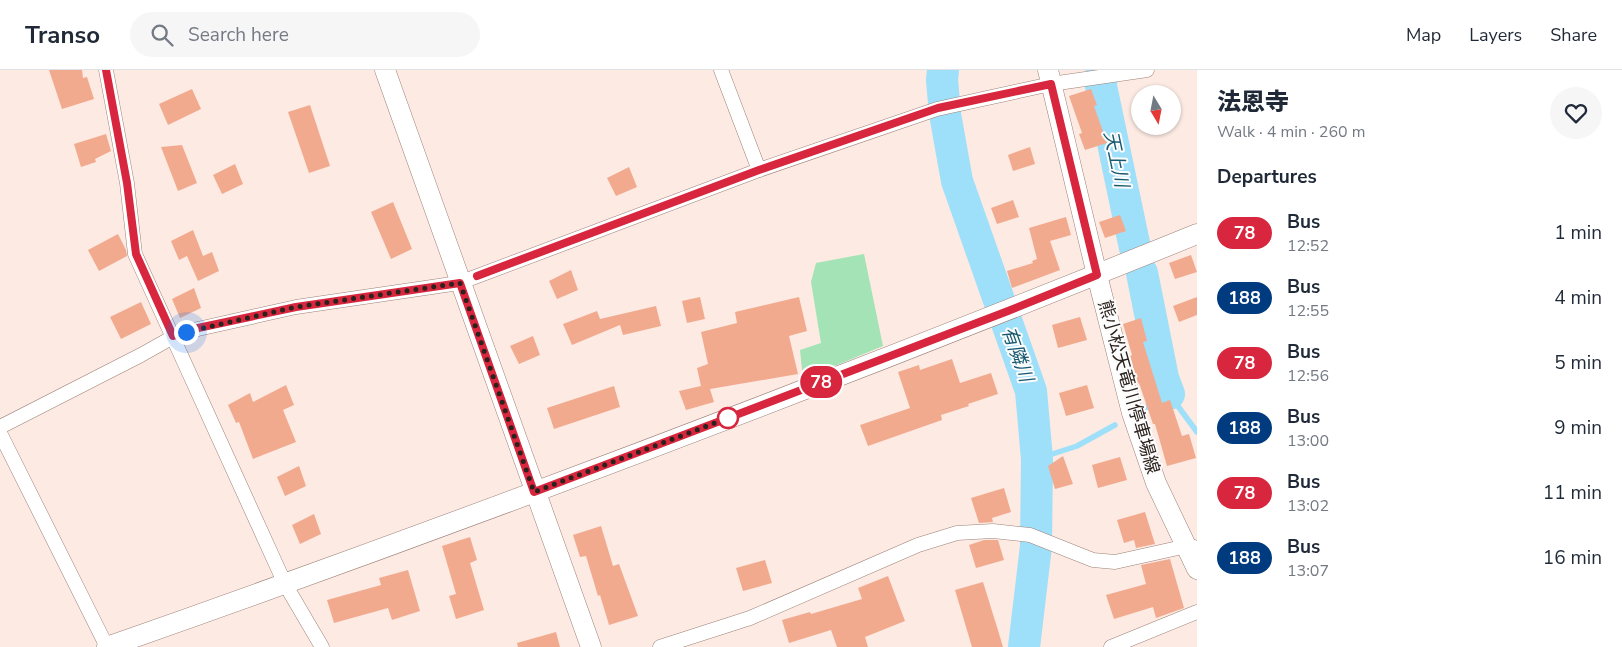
<!DOCTYPE html>
<meta charset="utf-8">
<style>
body{margin:0;font-family:"Nunito Sans","Noto Sans JP",sans-serif;background:#f6f6f7;color:#1f2937;height:100vh;display:flex;flex-direction:column;font-size:19px;white-space:nowrap}
*{box-sizing:border-box;margin:0}
p{font-size:16px;color:#747a83}
.icon{flex:none;width:28px;height:28px;fill:none;stroke:currentColor;stroke-width:2;stroke-linecap:round;stroke-linejoin:round}
.map{position:relative;flex:1;overflow:hidden}
.sheet{display:flex;flex-direction:column;background:#fff;width:425px}
.sheet>*{flex:none}
.badge{padding:0 10px;border-radius:16px;font-size:18px;line-height:32px}
.needle{width:32px;rotate:170deg}
.fabs{position:absolute;left:1131px;top:15px;display:grid;gap:10px}
.fabs a{display:grid;place-items:center;width:50px;height:50px;border-radius:50%;background:#fff;box-shadow:0 1px 4px #0004;font-size:25px}
.you{position:absolute;width:25px;height:25px;margin:-12px;border:4px solid #fff;border-radius:50%;background:#1a73e8;box-shadow:0 0 0 8px #1a73e833}
.map>.badge{position:absolute;translate:-50% -50%;box-shadow:0 0 0 2px #fff}
h2{padding:0 20px;font-size:19px;line-height:45px}
.round{display:grid;place-items:center;flex:none;width:52px;height:52px;border-radius:26px;background:#f6f6f7}
.overview{display:flex;align-items:center;justify-content:space-between;height:85px;padding:0 20px}
h1{font-size:24px;font-weight:800;line-height:38px}
ul{padding:0;list-style:none}
li{display:flex;align-items:center;gap:15px;height:65px;padding:0 20px}
li div{flex:1}
li b{display:block;font-size:19px}
li em{font-style:normal}
li .badge{min-width:55px;font-weight:700;text-align:center}
header{display:flex;align-items:center;gap:30px;box-sizing:border-box;height:70px;padding:0 25px;background:#fff;border-bottom:1px solid #e0e1e3}
header strong{font-size:24px}
nav{display:flex;gap:28px;margin-inline-start:auto;font-size:18px}
.search{width:350px;height:45px;background:#f6f6f7;display:flex;align-items:center;gap:12px;box-sizing:border-box;padding:0 18px;border-radius:28px;color:#747a83;font-size:19px}
main{display:flex;flex:1;min-height:0}
.map>svg:first-child{display:block}
.green{fill:#a4e3b5}
.lines{fill:none;stroke-linecap:round;stroke-linejoin:round}
.stream{stroke:#9edffa;stroke-width:5.5}
.river{stroke:#9edffa;stroke-width:32}
.building{fill:#f2aa8f}
.street-casing{stroke:#9d8278;stroke-width:15}
.secondary-casing{stroke:#9d8278;stroke-width:21}
.street{stroke:#fff;stroke-width:14}
.secondary{stroke:#fff;stroke-width:20}
.line-casing{stroke:#fff;stroke-width:11}
.line{stroke:#d7263d;stroke-width:8}
.walk{stroke:#2b211d;stroke-width:5;stroke-dasharray:0 9}
.stop-dot{fill:#fff;stroke:#d7263d;stroke-width:2.5}
.labels{text-anchor:middle;stroke-width:4;stroke-linejoin:round;paint-order:stroke}
.street-label{font-size:18px;fill:#2b211d;stroke:#fcfcfc}
.water-label{font-size:19px;font-style:italic;fill:#175a71;stroke:#fcfcfc}
</style>
<header>
<strong>Transo</strong>
<div class="search"><svg class="icon" aria-label="search" viewBox="0 0 24 24"><circle cx="10" cy="10" r="6"/><path d="M15 15l6 6"/></svg>Search here</div>
<nav><a>Map</a><a>Layers</a><a>Share</a></nav>
</header>
<main>
<div class="map">
<svg width="1197" height="577" viewBox="0 0 1197 577">
<rect width="100%" height="100%" fill="#fceae3"/>
<polygon class="green" points="864,184 883,276 803,309 800,280 821,273 811,212 816,193"/>
<g class="lines">
<g class="stream">
<polyline points="1145,338 1169,324 1197,362"/>
<polyline points="1037,389 1077,376 1115,355"/>
</g>
<g class="river">
<polyline points="943,0 942,10 945,44 957,111 1031,321 1037,389 1036,476 1024,577"/>
<polyline points="1102,0 1101,16 1135,178"/>
<polyline points="1142,203 1163,308 1169,324"/>
</g>
</g>
<g class="building">
<polygon points="49,0 82,0 83,8 87,7 94,29 62,39"/>
<polygon points="192,19 201,39 168,55 159,34"/>
<polygon points="1091,19 1097,35 1094,36 1107,73 1085,80 1079,64 1082,63 1069,26"/>
<polygon points="310,35 330,96 309,103 288,42"/>
<polygon points="106,64 111,81 95,89 96,92 81,97 74,74"/>
<polygon points="182,75 197,113 178,121 161,77"/>
<polygon points="1030,77 1035,94 1013,101 1008,85"/>
<polygon points="235,94 243,114 222,124 213,105"/>
<polygon points="629,97 637,117 616,126 607,108"/>
<polygon points="1013,130 1019,147 997,154 991,138"/>
<polygon points="393,132 412,179 391,189 371,142"/>
<polygon points="1120,145 1126,161 1105,168 1099,152"/>
<polygon points="1066,147 1071,165 1050,171 1060,200 1012,218 1007,201 1033,193 1032,191 1037,189 1029,158"/>
<polygon points="193,160 203,186 212,182 219,201 198,211 187,186 179,190 171,171"/>
<polygon points="118,164 126,180 127,186 99,201 88,180"/>
<polygon points="1191,185 1197,202 1175,209 1169,193"/>
<polygon points="571,200 578,220 557,229 549,211"/>
<polygon points="194,218 201,238 180,248 172,229"/>
<polygon points="700,227 705,249 687,253 682,231"/>
<polygon points="799,227 807,261 789,266 798,304 710,319 714,332 686,340 679,321 701,316 697,298 708,294 701,262 737,253 735,242"/>
<polygon points="1197,227 1197,245 1179,252 1173,236"/>
<polygon points="141,232 151,254 121,269 110,247"/>
<polygon points="656,236 661,256 623,265 620,255 572,275 563,254 597,241 600,249"/>
<polygon points="1080,247 1087,270 1058,278 1052,255"/>
<polygon points="1141,248 1147,271 1143,272 1162,333 1170,330 1182,366 1189,364 1196,388 1167,396 1155,354 1153,354 1139,313 1137,314 1130,286 1132,285 1123,254"/>
<polygon points="533,266 540,285 519,294 510,276"/>
<polygon points="952,289 960,313 991,303 998,324 968,334 969,336 941,345 942,350 868,376 860,355 910,338 898,302 919,295 920,300"/>
<polygon points="286,315 294,335 283,340 296,372 253,389 239,352 236,353 228,335 250,323 253,332"/>
<polygon points="1087,315 1094,338 1066,346 1059,323"/>
<polygon points="614,316 620,337 554,359 547,338"/>
<polygon points="1063,386 1073,414 1055,419 1048,396"/>
<polygon points="1120,387 1127,410 1098,418 1092,395"/>
<polygon points="299,396 306,416 285,426 277,407"/>
<polygon points="1004,418 1011,442 992,448 993,452 979,453 971,428"/>
<polygon points="1145,442 1155,474 1136,478 1134,470 1124,473 1117,450"/>
<polygon points="314,444 321,464 300,474 292,455"/>
<polygon points="601,456 613,496 619,494 638,546 609,555 600,525 598,526 586,486 580,487 573,465"/>
<polygon points="470,467 477,490 470,493 484,540 456,549 449,526 456,524 442,476"/>
<polygon points="993,470 998,470 1004,490 976,498 969,475 984,470"/>
<polygon points="1170,489 1184,538 1156,548 1153,537 1114,549 1106,525 1146,514 1141,495"/>
<polygon points="765,490 772,513 743,521 736,498"/>
<polygon points="408,500 420,541 392,550 388,538 334,553 327,530 381,515 379,508"/>
<polygon points="888,506 905,551 865,567 868,577 837,577 831,560 789,573 782,550 810,542 811,544 862,529 858,518"/>
<polygon points="983,512 997,557 1003,577 972,577 955,520"/>
<polygon points="556,562 560,577 518,577 517,573"/>
</g>
<g class="lines">
<defs>
<g id="street">
<polyline points="106,0 127,113 135,184 285,514 322,577"/>
<polyline points="721,0 759,100"/>
<polyline points="0,357 141,285 173,267 198,259 296,237 459,213 759,100 937,39 1051,14 1147,0"/>
<polyline points="0,363 107,577"/>
<polyline points="660,577 750,548 918,475 957,463 993,461 1030,465 1093,490 1115,492 1187,476 1194,477"/>
<polyline points="1111,577 1197,542"/>
</g>
<g id="secondary">
<polyline points="385,0 591,577"/>
<polyline points="1048,0 1097,205 1132,343 1156,413 1197,499"/>
<path d="M107,577c367,-129 730,-267 1090,-413"/>
</g>
</defs>
<use href="#street" class="street-casing"/>
<use href="#secondary" class="secondary-casing"/>
<use href="#street" class="street"/>
<use href="#secondary" class="secondary"/>
</g>
<g class="lines">
<defs>
<polyline id="line" points="106,0 127,113 136,184 173,266 198,258 296,237 460,213 534,422 1008,241 1097,205 1051,14 938,38 759,100 477,206"/>
</defs>
<use href="#line" class="line-casing"/>
<use href="#line" class="line"/>
<polyline class="walk" points="186,262 296,237 460,213 534,422 728,348"/>
</g>
<circle class="stop-dot" cx="728" cy="348" r="10"/>
<g class="labels">
<g class="street-label">
<text transform="translate(1129 317) rotate(74)" y="6">熊小松天竜川停車場線</text>
</g>
<g class="water-label">
<text transform="translate(1117 89) rotate(78)" y="7">天上川</text>
<text transform="translate(1018 284) rotate(70)" y="7">有隣川</text>
</g>
</g>
</svg>
<div class="fabs">
<a><svg class="needle" viewBox="-14 -14 28 28"><path d="M0-13l5 13h-10z" fill="#e53935"/><path d="M0 13l5-13h-10z" fill="#747a83"/></svg></a>
</div>
<div class="you" style="left:186px;top:262px"></div>
<b class="badge" style="left:821px;top:312px;background:#d7263d;color:#fff">78</b>
</div>
<section class="sheet">
<div class="overview"><div><h1>法恩寺</h1><p>Walk · 4 min · 260 m</p></div><a class="round"><svg class="icon" aria-label="heart" viewBox="0 0 24 24"><path d="M12 20l-8-8c-3-5 5-10 8-4 3-6 11-1 8 4z"/></svg></a></div>
<h2>Departures</h2>
<ul>
<li><span class="badge" style="background:#d7263d;color:#fff">78</span><div><b>Bus</b><p>12:52</p></div><em>1 min</em></li>
<li><span class="badge" style="background:#003b80;color:#fff">188</span><div><b>Bus</b><p>12:55</p></div><em>4 min</em></li>
<li><span class="badge" style="background:#d7263d;color:#fff">78</span><div><b>Bus</b><p>12:56</p></div><em>5 min</em></li>
<li><span class="badge" style="background:#003b80;color:#fff">188</span><div><b>Bus</b><p>13:00</p></div><em>9 min</em></li>
<li><span class="badge" style="background:#d7263d;color:#fff">78</span><div><b>Bus</b><p>13:02</p></div><em>11 min</em></li>
<li><span class="badge" style="background:#003b80;color:#fff">188</span><div><b>Bus</b><p>13:07</p></div><em>16 min</em></li>
</ul>
</section>
</main>
